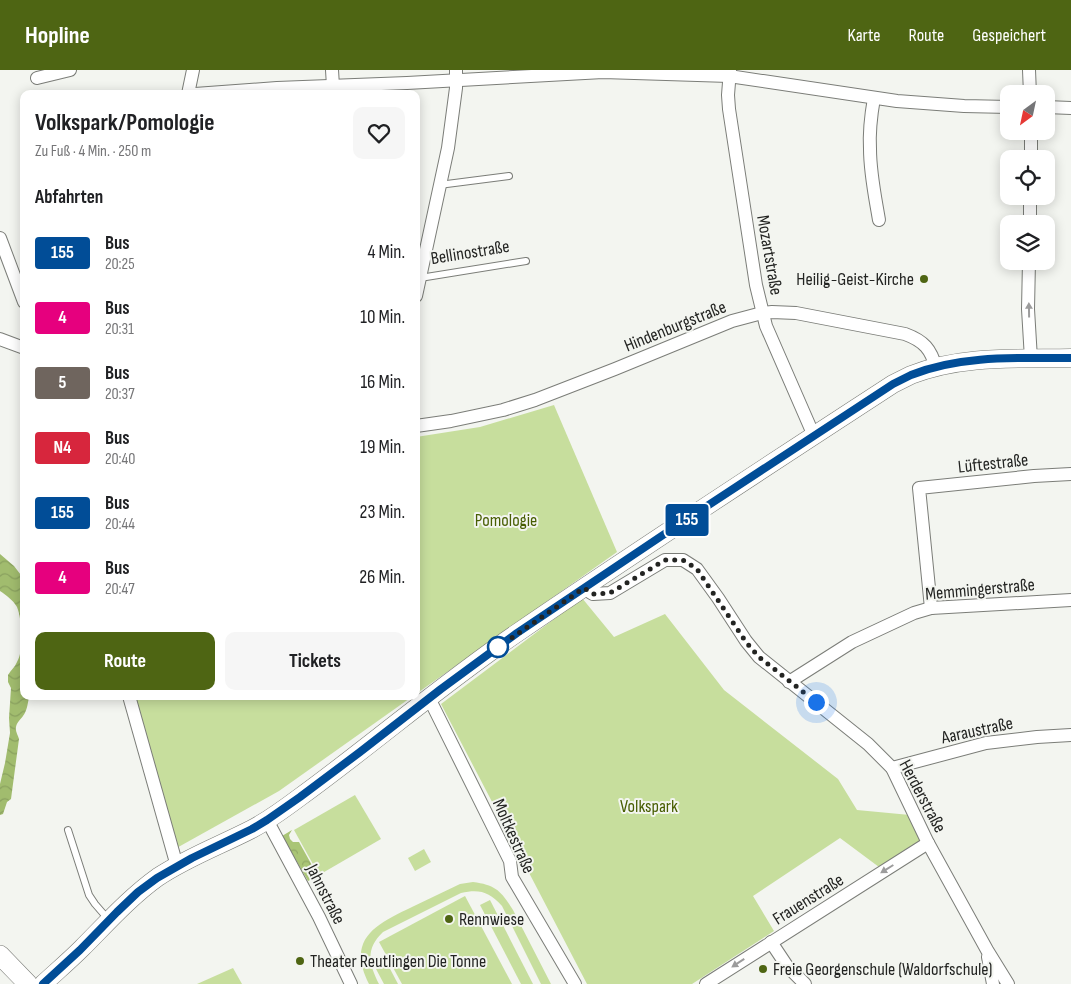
<!DOCTYPE html>
<html lang="de">
<meta charset="utf-8">
<style>
body{margin:0;font-family:"Sofia Sans Condensed",sans-serif;background:#f6f6f6;color:#202124;height:100vh;display:flex;flex-direction:column;font-size:19px;white-space:nowrap}
*{box-sizing:border-box;margin:0}
p{font-size:16px;color:#757577}
.icon{flex:none;width:28px;height:28px;fill:none;stroke:currentColor;stroke-width:2;stroke-linecap:round;stroke-linejoin:round}
.map{position:relative;flex:1;overflow:hidden}
.panel{position:absolute;left:20px;top:20px;width:400px;height:610px;display:flex;flex-direction:column;background:#fff;border-radius:10px;box-shadow:0 2px 12px #0003}
.panel>*{flex:none}
.badge{padding:0 10px;border-radius:4px;font-size:18px;line-height:32px}
.needle{width:32px;rotate:213deg}
.controls{position:absolute;left:1000px;top:15px;display:grid;gap:10px}
.controls a{display:grid;place-items:center;width:55px;height:55px;border-radius:10px;background:#fff;box-shadow:0 2px 12px #0003;font-size:25px}
.you{position:absolute;width:25px;height:25px;margin:-12px;border:4px solid #fff;border-radius:50%;background:#1a73e8;box-shadow:0 0 0 8px #1a73e833}
.map>.badge{position:absolute;translate:-50% -50%;box-shadow:0 0 0 2px #fff}
h2{padding:0 15px;font-size:19px;line-height:45px}
.round{display:grid;place-items:center;flex:none;width:52px;height:52px;border-radius:10px;background:#f6f6f6}
.summary{display:flex;align-items:center;justify-content:space-between;height:85px;padding:0 15px}
h1{font-size:24px;font-weight:700;line-height:38px}
.button{display:flex;gap:10px;margin-top:auto;padding:10px 15px}
.button a{flex:1;height:58px;border-radius:10px;background:#4e6513;color:#fff;font-size:20px;font-weight:700;line-height:58px;text-align:center}
.button a+a{background:#f6f6f6;color:#202124}
ul{padding:0;list-style:none}
li{display:flex;align-items:center;gap:15px;height:65px;padding:0 15px}
li div{flex:1}
li b{display:block;font-size:19px}
li em{font-style:normal}
li .badge{min-width:55px;font-weight:700;text-align:center}
header{display:flex;align-items:center;gap:30px;box-sizing:border-box;height:70px;padding:0 25px;background:#4e6513;color:#fff}
header strong{font-size:24px}
nav{display:flex;gap:28px;margin-inline-start:auto;font-size:18px}
.map>svg:first-child{display:block}
.green{fill:#c7de9d}
.forest{fill:url(#forest-crowns)}
.water{fill:url(#water-waves)}
.lines{fill:none;stroke-linecap:round;stroke-linejoin:round}
.lane-casing{stroke:#7b7d78;stroke-width:8}
.street-casing{stroke:#7b7d78;stroke-width:14}
.secondary-casing{stroke:#7b7d78;stroke-width:19}
.primary-casing{stroke:#7b7d78;stroke-width:20}
.lane{stroke:#fff;stroke-width:6}
.street{stroke:#fff;stroke-width:12}
.secondary{stroke:#fff;stroke-width:18}
.primary{stroke:#fff;stroke-width:19}
.oneway{fill:#9c9c9c}
.line-casing{stroke:#fff;stroke-width:11}
.line{stroke:#014d97;stroke-width:8}
.walk{stroke:#232422;stroke-width:5;stroke-dasharray:0 9}
.poi-dot{fill:#4e6513;stroke:#f3f5f0;stroke-width:2}
.stop-dot{fill:#fff;stroke:#014d97;stroke-width:2.5}
.labels{text-anchor:middle;stroke-width:4;stroke-linejoin:round;paint-order:stroke}
.street-label{font-size:18px;fill:#232422;stroke:#f3f5f0}
.poi-label{font-size:18px;fill:#232422;stroke:#f3f5f0;text-anchor:start}
.park-label{font-size:18px;fill:#485e03;stroke:#f3f5f0}
</style>
<header>
<strong>Hopline</strong>
<nav><a>Karte</a><a>Route</a><a>Gespeichert</a></nav>
</header>
<div class="map">
<svg width="1071" height="914" viewBox="0 0 1071 914">
<defs>
<pattern id="forest-crowns" width="20" height="18" patternUnits="userSpaceOnUse" patternTransform="scale(1.25)"><rect width="20" height="18" fill="#aac576"/><path d="M2 6a3 3 0 1 1 6 0M12 15a3 3 0 1 1 6 0" fill="none" stroke="#92a966"/></pattern>
<pattern id="water-waves" width="16" height="10" patternUnits="userSpaceOnUse" patternTransform="scale(1.25)"><rect width="16" height="10" fill="#a1bc6e"/><path d="M0 5q4-4 8 0t8 0" fill="none" stroke="#8aa15f"/></pattern>
</defs>
<rect width="100%" height="100%" fill="#f3f5f0"/>
<g class="green">
<polygon points="554,335 617,482 416,624 416,367 480,357"/>
<polygon points="582,528 614,567 665,544 724,620 838,709 857,740 910,745 925,770 879,797 840,768 753,826 774,861 692,914 587,914 441,634"/>
<polygon points="129,626 413,626 279,721 173,780"/>
<polygon points="355,725 381,769 319,805 294,760"/>
<polygon points="424,779 431,792 415,801 408,788"/>
<path d="M473,812c23,3 28,9 40,28l38,74h-10l-39,-78c-13,-14 -22,-17 -41,-13l-78,39c-18,17 -14,32 -4,52h-10c-23,-45 7,-60 43,-77 16,-8 32,-15 48,-23z"/>
<polygon points="465,826 512,914 402,914 379,872"/>
<polygon points="490,830 533,914 521,914 480,835"/>
<polygon points="387,893 398,914 384,914 376,899"/>
<polygon points="233,898 242,914 197,914"/>
</g>
<polygon class="forest" points="292,760 289,765 290,769 293,772 299,772 318,806 308,811 282,766"/>
<path class="water" d="M0,484l14,12 10,13v117h5c-1,7 -2,15 -6,20 -3,4 -6,6 -7,11 -1,4 2,8 3,12l-8,60 -4,3 -4,12 -3,1v-31l5,-21 5,-30 -1,-15 2,-30 -3,-6v-7c3,-5 7,-8 9,-13 7,-11 5,-43 0,-55 -4,-7 -11,-12 -17,-16z"/>
<g class="lines">
<defs>
<g id="lane">
<polyline points="439,115 509,106"/>
<polyline points="420,208 526,191"/>
<polyline points="68,760 89,825 95,834 108,849"/>
</g>
<g id="street">
<polyline points="332,0 333,16"/>
<polyline points="730,0 728,25 729,39 756,215 766,256 814,366"/>
<polyline points="1029,0 1030,24"/>
<polyline points="37,8 70,0"/>
<polyline points="188,24 193,0"/>
<polyline points="195,24 277,18 407,13 603,2 729,6 897,31 964,36 1009,37"/>
<path d="M874,28c-3,17 -5,34 -4,51 0,24 5,47 9,71"/>
<polyline points="1046,37 1071,38"/>
<polyline points="1031,89 1031,61"/>
<polyline points="1030,154 1030,126"/>
<polyline points="0,168 24,232"/>
<polyline points="1029,191 1028,239 1031,289"/>
<polyline points="416,226 448,78 456,18 456,0"/>
<polyline points="0,269 24,278"/>
<path d="M416,356l35,-5 52,-11 32,-10 80,-31 117,-48 30,-8 10,-1 24,1 109,21c19,7 26,15 31,34"/>
<polyline points="583,518 593,524 610,523 665,490 683,490 697,499 718,528 746,571 759,587 868,674 892,698 928,773 987,880 1008,914"/>
<polyline points="931,538 919,418 1034,406 1071,404"/>
<polyline points="789,612 852,572 914,543 931,538 1071,530"/>
<polyline points="129,626 177,796"/>
<polyline points="429,628 510,791 512,807 575,914"/>
<polyline points="892,698 986,673 1037,667 1071,665"/>
<polyline points="267,750 319,847 351,914"/>
<polyline points="771,872 787,896 805,914"/>
<polyline points="988,887 993,914"/>
<polyline points="706,914 928,773"/>
</g>
<path id="secondary" d="M43,914c13,-12 26,-23 39,-36 24,-24 48,-51 76,-71 30,-20 63,-32 94,-48 17,-9 32,-20 48,-32 73,-53 142,-113 217,-164 124,-85 250,-167 376,-249 6,-3 12,-6 18,-9 50,-20 107,-16 160,-17"/>
<polyline id="primary" points="0,885 28,914"/>
</defs>
<use href="#lane" class="lane-casing"/>
<use href="#street" class="street-casing"/>
<use href="#secondary" class="secondary-casing"/>
<use href="#primary" class="primary-casing"/>
<use href="#lane" class="lane"/>
<use href="#street" class="street"/>
<use href="#secondary" class="secondary"/>
<use href="#primary" class="primary"/>
</g>
<defs><path id="oneway-solid" d="M-6-.8H1V-3.2L6.5 0L1 3.2V.8H-6Z" transform="scale(1.25)"/></defs>
<g class="oneway">
<use href="#oneway-solid" transform="translate(1029 240) rotate(-91)"/>
<use href="#oneway-solid" transform="translate(887 799) rotate(148)"/>
<use href="#oneway-solid" transform="translate(738 893) rotate(147)"/>
</g>
<g class="lines">
<defs>
<path id="line" d="M43,914l37,-34 37,-38 21,-20 19,-14 35,-20 60,-29 15,-9 33,-23 60,-45 81,-63 76,-56 152,-102 224,-147c6,-3 12,-6 18,-9 49,-20 107,-17 160,-17"/>
</defs>
<use href="#line" class="line-casing"/>
<use href="#line" class="line"/>
<polyline class="walk" points="498,577 494,580 584,518 593,524 610,523 665,490 683,490 697,499 746,572 759,587 816,632"/>
</g>
<g class="poi-dot">
<circle cx="924" cy="209" r="5"/>
<circle cx="449" cy="849" r="5"/>
<circle cx="300" cy="891" r="5"/>
<circle cx="763" cy="899" r="5"/>
</g>
<circle class="stop-dot" cx="498" cy="577" r="10"/>
<g class="labels">
<g class="street-label">
<text transform="translate(470 182) rotate(-9)" y="6">Bellinostraße</text>
<text transform="translate(770 185) rotate(80)" y="6">Mozartstraße</text>
<text transform="translate(675 256) rotate(-22)" y="6">Hindenburgstraße</text>
<text transform="translate(993 393) rotate(-6)" y="6">Lüftestraße</text>
<text transform="translate(980 519) rotate(-5)" y="6">Memmingerstraße</text>
<text transform="translate(977 660) rotate(-12)" y="6">Aaraustraße</text>
<text transform="translate(923 726) rotate(62)" y="6">Herderstraße</text>
<text transform="translate(514 766) rotate(66)" y="6">Moltkestraße</text>
<text transform="translate(326 824) rotate(63)" y="6">Jahnstraße</text>
<text transform="translate(808 829) rotate(-32)" y="6">Frauenstraße</text>
</g>
<g class="poi-label">
<text x="914" y="215" text-anchor="end">Heilig-Geist-Kirche</text>
<text x="459" y="855">Rennwiese</text>
<text x="310" y="897">Theater Reutlingen Die Tonne</text>
<text x="773" y="905">Freie Georgenschule (Waldorfschule)</text>
</g>
<g class="park-label">
<text x="506" y="456">Pomologie</text>
<text x="649" y="742">Volkspark</text>
</g>
</g>
</svg>
<div class="controls">
<a><svg class="needle" viewBox="-14 -14 28 28"><path d="M0-13l5 13h-10z" fill="#e53935"/><path d="M0 13l5-13h-10z" fill="#757577"/></svg></a>
<a><svg class="icon" aria-label="locate" viewBox="0 0 24 24"><circle cx="12" cy="12" r="6"/><path d="M12 2v4M12 18v4M2 12h4M18 12h4"/></svg></a>
<a><svg class="icon" aria-label="layers" viewBox="0 0 24 24"><path d="M12 4l9 5-9 5-9-5zM3 14l9 5 9-5"/></svg></a>
</div>
<div class="you" style="left:816px;top:632px"></div>
<b class="badge" style="left:687px;top:450px;background:#014d97;color:#fff">155</b>
<section class="panel">
<div class="summary"><div><h1>Volkspark/Pomologie</h1><p>Zu Fuß · 4 Min. · 250 m</p></div><a class="round"><svg class="icon" aria-label="heart" viewBox="0 0 24 24"><path d="M12 20l-8-8c-3-5 5-10 8-4 3-6 11-1 8 4z"/></svg></a></div>
<h2>Abfahrten</h2>
<ul>
<li><span class="badge" style="background:#014d97;color:#fff">155</span><div><b>Bus</b><p>20:25</p></div><em>4 Min.</em></li>
<li><span class="badge" style="background:#e6007e;color:#fff">4</span><div><b>Bus</b><p>20:31</p></div><em>10 Min.</em></li>
<li><span class="badge" style="background:#6f655e;color:#fff">5</span><div><b>Bus</b><p>20:37</p></div><em>16 Min.</em></li>
<li><span class="badge" style="background:#d7263d;color:#fff">N4</span><div><b>Bus</b><p>20:40</p></div><em>19 Min.</em></li>
<li><span class="badge" style="background:#014d97;color:#fff">155</span><div><b>Bus</b><p>20:44</p></div><em>23 Min.</em></li>
<li><span class="badge" style="background:#e6007e;color:#fff">4</span><div><b>Bus</b><p>20:47</p></div><em>26 Min.</em></li>
</ul>
<div class="button"><a>Route</a><a>Tickets</a></div>
</section>
</div>
